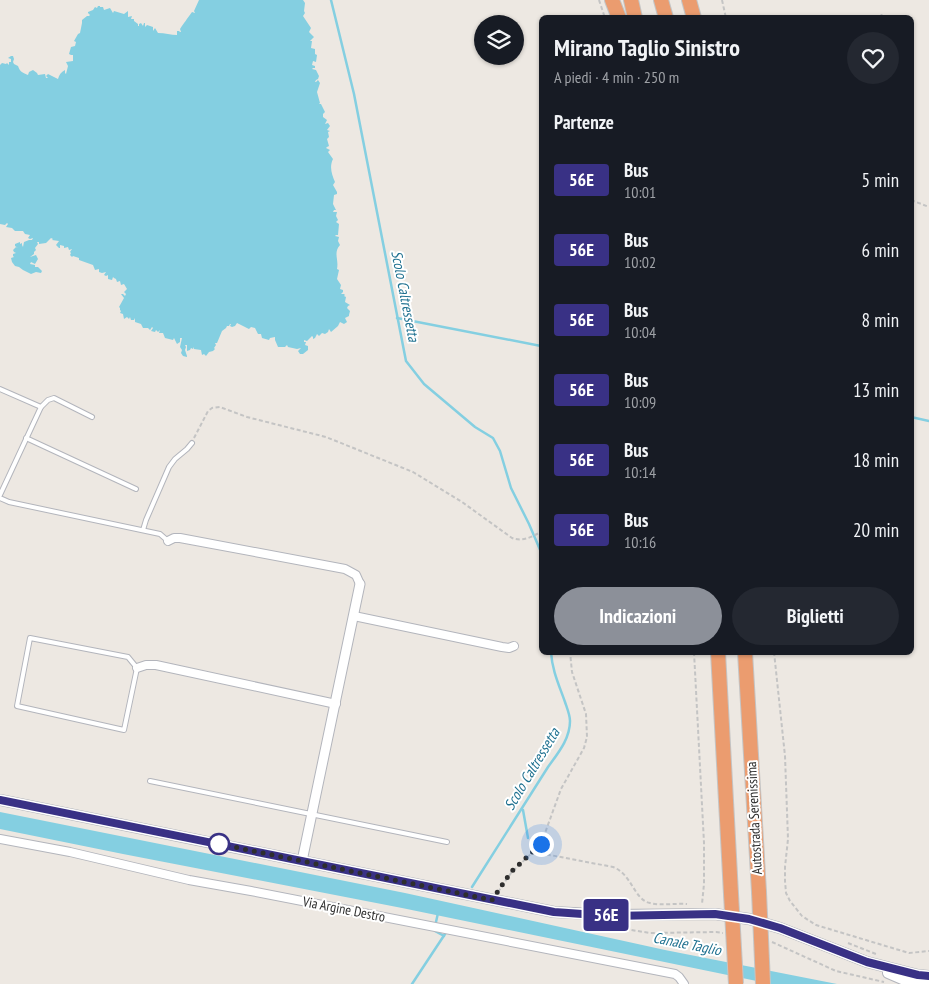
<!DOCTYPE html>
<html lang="it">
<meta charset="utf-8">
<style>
body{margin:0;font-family:"PT Sans Narrow",sans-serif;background:#242831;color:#f1f3f6;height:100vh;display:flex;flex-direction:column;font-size:19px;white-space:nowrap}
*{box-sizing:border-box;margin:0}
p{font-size:16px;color:#9ea1a6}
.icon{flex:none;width:28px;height:28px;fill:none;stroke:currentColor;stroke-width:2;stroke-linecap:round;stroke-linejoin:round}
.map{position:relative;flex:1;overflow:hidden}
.side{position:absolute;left:539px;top:15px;width:375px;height:640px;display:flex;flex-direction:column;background:#171b24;border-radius:8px;box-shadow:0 1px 4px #0004}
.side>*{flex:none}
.badge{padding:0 10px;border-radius:4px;font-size:18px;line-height:32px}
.fabs{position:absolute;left:474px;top:15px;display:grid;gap:10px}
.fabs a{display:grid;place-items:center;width:50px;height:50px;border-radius:50%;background:#171b24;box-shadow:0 1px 4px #0004;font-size:25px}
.you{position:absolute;width:25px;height:25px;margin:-12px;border:4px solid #fff;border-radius:50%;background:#1a73e8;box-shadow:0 0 0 8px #1a73e833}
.map>.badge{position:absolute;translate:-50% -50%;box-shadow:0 0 0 2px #fff}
h2{padding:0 15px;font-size:19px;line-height:45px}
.round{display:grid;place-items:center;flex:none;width:52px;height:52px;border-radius:26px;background:#242831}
.overview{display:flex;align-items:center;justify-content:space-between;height:85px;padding:0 15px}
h1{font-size:24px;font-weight:700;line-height:38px}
.button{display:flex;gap:10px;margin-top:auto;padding:10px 15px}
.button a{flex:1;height:58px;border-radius:30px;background:#8c9099;color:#fff;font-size:20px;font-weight:700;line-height:58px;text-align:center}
.button a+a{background:#242831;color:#f1f3f6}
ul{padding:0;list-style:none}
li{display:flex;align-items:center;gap:15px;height:70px;padding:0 15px}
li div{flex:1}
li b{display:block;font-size:19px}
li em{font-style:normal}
li .badge{min-width:55px;font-weight:700;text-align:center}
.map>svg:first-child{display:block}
.water{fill:#84cfe1}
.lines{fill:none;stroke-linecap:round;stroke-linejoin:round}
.stream{stroke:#84cfe1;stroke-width:2.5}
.service-casing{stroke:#b3b5bc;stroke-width:6}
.minor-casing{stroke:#b3b5bc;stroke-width:10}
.tertiary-casing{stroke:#b3b5bc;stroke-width:11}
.secondary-casing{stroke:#b3b5bc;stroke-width:12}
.motorway-casing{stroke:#c4c4c4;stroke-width:16}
.path{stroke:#c4c4c4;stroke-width:2;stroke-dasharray:4 2.5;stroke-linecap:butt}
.service{stroke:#fff;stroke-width:4}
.minor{stroke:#fff;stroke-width:8}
.tertiary{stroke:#fff;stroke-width:9}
.secondary{stroke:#fff;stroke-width:10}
.motorway{stroke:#eb9c6f;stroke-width:14}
.motorway-bridge-casing{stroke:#c4c4c4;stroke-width:16;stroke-linecap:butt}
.motorway-bridge{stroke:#eb9c6f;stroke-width:14}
.line-casing{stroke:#fff;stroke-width:11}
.line{stroke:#393185;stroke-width:8}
.walk{stroke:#2e2e2e;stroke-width:5;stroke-dasharray:0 9}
.stop-dot{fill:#fff;stroke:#393185;stroke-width:2.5}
.labels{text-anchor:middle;stroke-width:4;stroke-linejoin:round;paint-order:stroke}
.street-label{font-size:14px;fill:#2e2e2e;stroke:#fff}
.water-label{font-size:15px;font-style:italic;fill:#1f7190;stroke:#fff}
</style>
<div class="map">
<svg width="929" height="984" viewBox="0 0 929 984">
<rect width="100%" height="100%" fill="#ede8e2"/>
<g class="water">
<path d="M199,0h104l2,3 -1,8 1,2 -2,3 8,12 -2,4 5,5 -4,4h2l-1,7 4,1v5l2,1 -1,7 -3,-1 -1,4 3,1v2h-2l-1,1 4,1 3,6 -1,3 -2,1 -1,2h1l2,-2 2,3 -3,9 3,11 -1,1h2l4,8 -2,2v3l4,3 -2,4 3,-1 2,3 -3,4 3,1 -2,1 1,5 -2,2 2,7 -2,1 -1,1 4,2 -2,2 5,7c-4,8 -1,16 2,23l-2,3 4,7v2l-3,1 -1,9 3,6h-2l-1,2h4l-1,4 2,4 -2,2 3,2 -1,11h-2l-1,1 4,1 -1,4 2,4c-7,8 -1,14 -3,24l2,1 -2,9 4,6 -1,4 3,1v2l-2,2h3l1,1 -1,1 2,1 -1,5 5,3 -2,1 -1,2 3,3 -1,4v1l-4,2 2,4 -3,2 -4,-2 -2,4 -7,6 -2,-3 -1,3 -3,2 -3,-1 -3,3 -2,-2 -2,4 -2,1v-2l-1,-1 -5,5 -3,-1v2h2l-1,3 3,1v4l-5,4h-3l-2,-3 3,-3 -4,1 -9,-2 -1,-2 -2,2h-7l-3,-7v-3l-5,1 -1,2 -7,-2 -1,-4h-3l-3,-6 -4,-1 -2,2 -12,-6 -2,3 -3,1 -2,-1 1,-2h-1l-1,2h-2l-1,2 -4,3 -5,12h-2l1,2 -2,3 1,1 -2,2 -4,1 -3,4 -2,-2 -2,1 -1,-5 -7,-1v-2l-1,2 -2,-1 -1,2 -3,1v-6h-2l1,2 -1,3 2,6v1l-4,-1 -2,-3 1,-3 -2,-3 2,-9h-2v4l-3,2 -3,-6 -1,2 -8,-2 -2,-5h-4l1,-3 -2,2 -2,-2 -1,2 -4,-1 2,-3 -1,-1 -2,3 -2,-2h-5l-2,-4 -6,-2v-4l-1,2h-3l-1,-3 -1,2 -2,-2 -3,2 -1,-5 -3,-1 1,-2 -1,-1v-2l-1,-1 5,-9 -3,-4h2l2,2 1,-2 -2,-2 3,-3 -3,-5 -3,1 -1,-4 -3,1 -1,-3 -2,-1 -1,-1 -1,3 -4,-1v-4l-2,1 -2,-1 2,-3 -4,1 -3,-1v-3l-4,1 -2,-5 -14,-5v-2l-6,-2 -1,1 -2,-2 1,-2 -1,-1 2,-3 -3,1 -1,-3 -4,1v-2l-4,-1v3h-1l-3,-3 3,-4 -7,-1 1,-1 -2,-1 -5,5 -7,1v-2h-2l1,2 -3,4 1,2 -2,2v2l-4,3 6,-2 2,4 -3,5 -4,-2 -1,2 5,1v2h3l4,4 -1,2 -5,-1 -5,2 -8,-4 -4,-3 -4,-1 -3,-4 -1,-4 3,-1 -1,-1v-2l3,-1 -2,-1 -1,-2 3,-3 2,1 -3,-2v-2l5,-2v2l2,-1v2l1,2 1,-5 5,-2h3l1,-2 -3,1 -2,-1 2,-3 -5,-1 -2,-3h-8l-3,-3 -6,-1 2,-3 -1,-1 -2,2 -5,-1v-159l2,-2 4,1 1,-1 2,2v-3h2v-3l-3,-1 3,-2h2l1,3 -1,3 1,2 4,2c2,6 5,7 10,9l1,-3 4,-2 4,3 1,2 7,-1 1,4h2l-2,-2 2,-2 10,5c1,-4 3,-7 7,-9v3l1,1 2,-8 -2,-4 7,-1v-6h-2l-2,-1 2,-7 4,-1 1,-4 -2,-1 4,-7 2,-1 2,-10v-3l5,-4h2l1,-1 -2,-2v-1l5,-2 2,-3 2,1 1,-2h2v1h3l1,3 6,-2 3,5 1,-2 10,3 4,-3v6l4,-1 -1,3h3v2l4,3v2h1v-2l2,-1 2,3 1,-3h1v4l2,-2 6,2v4l2,-3 3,5c7,0 13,2 19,2v-4h2l1,1h1l-1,-3c4,-6 7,-10 12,-17l3,1 -1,-2z"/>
<polygon points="0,812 405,893 665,950 837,984 771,984 402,908 123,854 0,829"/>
</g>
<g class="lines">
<g class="stream">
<polyline points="331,0 354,94 406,361 424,384 475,427 493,438 500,451 511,488 529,524 541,552"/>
<polyline points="397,318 541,346"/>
<polyline points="911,417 929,421"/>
<polyline points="523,810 528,838"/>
<path d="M472,887l76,-120c10,-14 22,-28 22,-46 0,-6 -3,-13 -5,-19 -6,-17 -13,-32 -14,-50"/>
<polyline points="436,922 438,913"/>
<polyline points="435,928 435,931 444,936"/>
<polyline points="412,984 447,931"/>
</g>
<defs>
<g id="service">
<polyline points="0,389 41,407 0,495"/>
<polyline points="41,407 48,400 54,398 92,417"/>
<polyline points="26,438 136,489"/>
<polyline points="0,498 9,502 160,534 168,541"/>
<polyline points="143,530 146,520 169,467 175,459 187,449 192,443"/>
<polygon points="30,638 128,657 137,668 124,730 17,706"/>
<polyline points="150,781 447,842"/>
</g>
<g id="minor">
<polyline points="168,541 174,538 180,538 345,569 356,575 360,584"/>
<polyline points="354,616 502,647 509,648 514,646"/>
<polyline points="137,668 146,665 156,665 336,704"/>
<polyline points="0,839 70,852 189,880 251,891 675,974 679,977 684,984"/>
</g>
<polyline id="tertiary" points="302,861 360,584"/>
<g id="secondary">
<polyline points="0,800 554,912 611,915 715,914 749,919 780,928 867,962 918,975 929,976"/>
<polyline points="888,973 902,979 928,984"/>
</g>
<g id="motorway">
<polyline points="612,0 619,18"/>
<polyline points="631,0 635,18"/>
<polyline points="661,0 666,18"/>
<polyline points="689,0 694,18"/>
<polyline points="718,652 731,894"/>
<polyline points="745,652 759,892"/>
</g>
</defs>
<use href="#service" class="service-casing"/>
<use href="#minor" class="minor-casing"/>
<use href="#tertiary" class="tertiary-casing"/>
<use href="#secondary" class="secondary-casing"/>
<use href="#motorway" class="motorway-casing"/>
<g class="path">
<polyline points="599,0 605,18"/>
<polyline points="722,0 726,18"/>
<polyline points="881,18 882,12"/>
<polyline points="911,200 929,207"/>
<path d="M194,438l14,-27 4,-3 8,-1 27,10 79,20 87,35 49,30 50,36c11,4 19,-1 29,-6"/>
<polyline points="694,652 704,843 704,884 702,904"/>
<polyline points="774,652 785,756 788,839 785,867 785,881 786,893 790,901 802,916 816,925 909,953 929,951"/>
<path d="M534,852l79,15c19,7 21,33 37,36 11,3 25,0 37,1"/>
<polyline points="498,892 511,873 541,844 561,789 584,748 587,737 586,714 572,672 570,652"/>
<polyline points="593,924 650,933 716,932 723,933"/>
<polyline points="772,942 836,971 884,982"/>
<polyline points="848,943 876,954"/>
</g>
<use href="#service" class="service"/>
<use href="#minor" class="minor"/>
<use href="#tertiary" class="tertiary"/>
<use href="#secondary" class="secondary"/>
<use href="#motorway" class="motorway"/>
<defs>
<g id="motorway-bridge">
<polyline points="759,892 763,984"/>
<polyline points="731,894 736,984"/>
</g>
</defs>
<use href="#motorway-bridge" class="motorway-bridge-casing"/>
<use href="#motorway-bridge" class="motorway-bridge"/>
</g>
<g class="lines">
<defs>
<polyline id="line" points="0,800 554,912 611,916 715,914 749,919 780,928 867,962 918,975 929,976"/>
</defs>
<use href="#line" class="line-casing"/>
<use href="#line" class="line"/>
<polyline class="walk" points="219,844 492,900 511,872 541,844"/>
</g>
<circle class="stop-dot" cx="219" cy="844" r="10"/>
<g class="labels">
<g class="street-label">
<text transform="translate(754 818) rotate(-93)" y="5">Autostrada Serenissima</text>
<text transform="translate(344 909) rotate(11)" y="5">Via Argine Destro</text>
</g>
<g class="water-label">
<text transform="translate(405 296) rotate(79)" y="5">Scolo Caltressetta</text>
<text transform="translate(532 769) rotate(-59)" y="5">Scolo Caltressetta</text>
<text transform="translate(687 944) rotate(11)" y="5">Canale Taglio</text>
</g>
</g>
</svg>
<div class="fabs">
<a><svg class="icon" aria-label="layers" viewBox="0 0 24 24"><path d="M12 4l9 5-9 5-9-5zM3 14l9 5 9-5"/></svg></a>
</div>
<div class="you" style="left:541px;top:844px"></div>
<b class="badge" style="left:606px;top:915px;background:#393185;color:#fff">56E</b>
<section class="side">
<div class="overview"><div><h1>Mirano Taglio Sinistro</h1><p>A piedi · 4 min · 250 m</p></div><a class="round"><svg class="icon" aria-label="heart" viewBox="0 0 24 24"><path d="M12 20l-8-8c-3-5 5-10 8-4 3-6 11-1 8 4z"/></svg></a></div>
<h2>Partenze</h2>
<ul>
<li><span class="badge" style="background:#393185;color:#fff">56E</span><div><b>Bus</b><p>10:01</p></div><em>5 min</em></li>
<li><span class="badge" style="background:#393185;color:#fff">56E</span><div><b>Bus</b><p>10:02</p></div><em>6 min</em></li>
<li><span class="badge" style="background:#393185;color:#fff">56E</span><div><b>Bus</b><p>10:04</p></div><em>8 min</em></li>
<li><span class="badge" style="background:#393185;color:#fff">56E</span><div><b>Bus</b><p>10:09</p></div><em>13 min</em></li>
<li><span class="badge" style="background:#393185;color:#fff">56E</span><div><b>Bus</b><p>10:14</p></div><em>18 min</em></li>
<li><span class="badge" style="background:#393185;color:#fff">56E</span><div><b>Bus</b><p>10:16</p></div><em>20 min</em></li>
</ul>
<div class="button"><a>Indicazioni</a><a>Biglietti</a></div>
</section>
</div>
